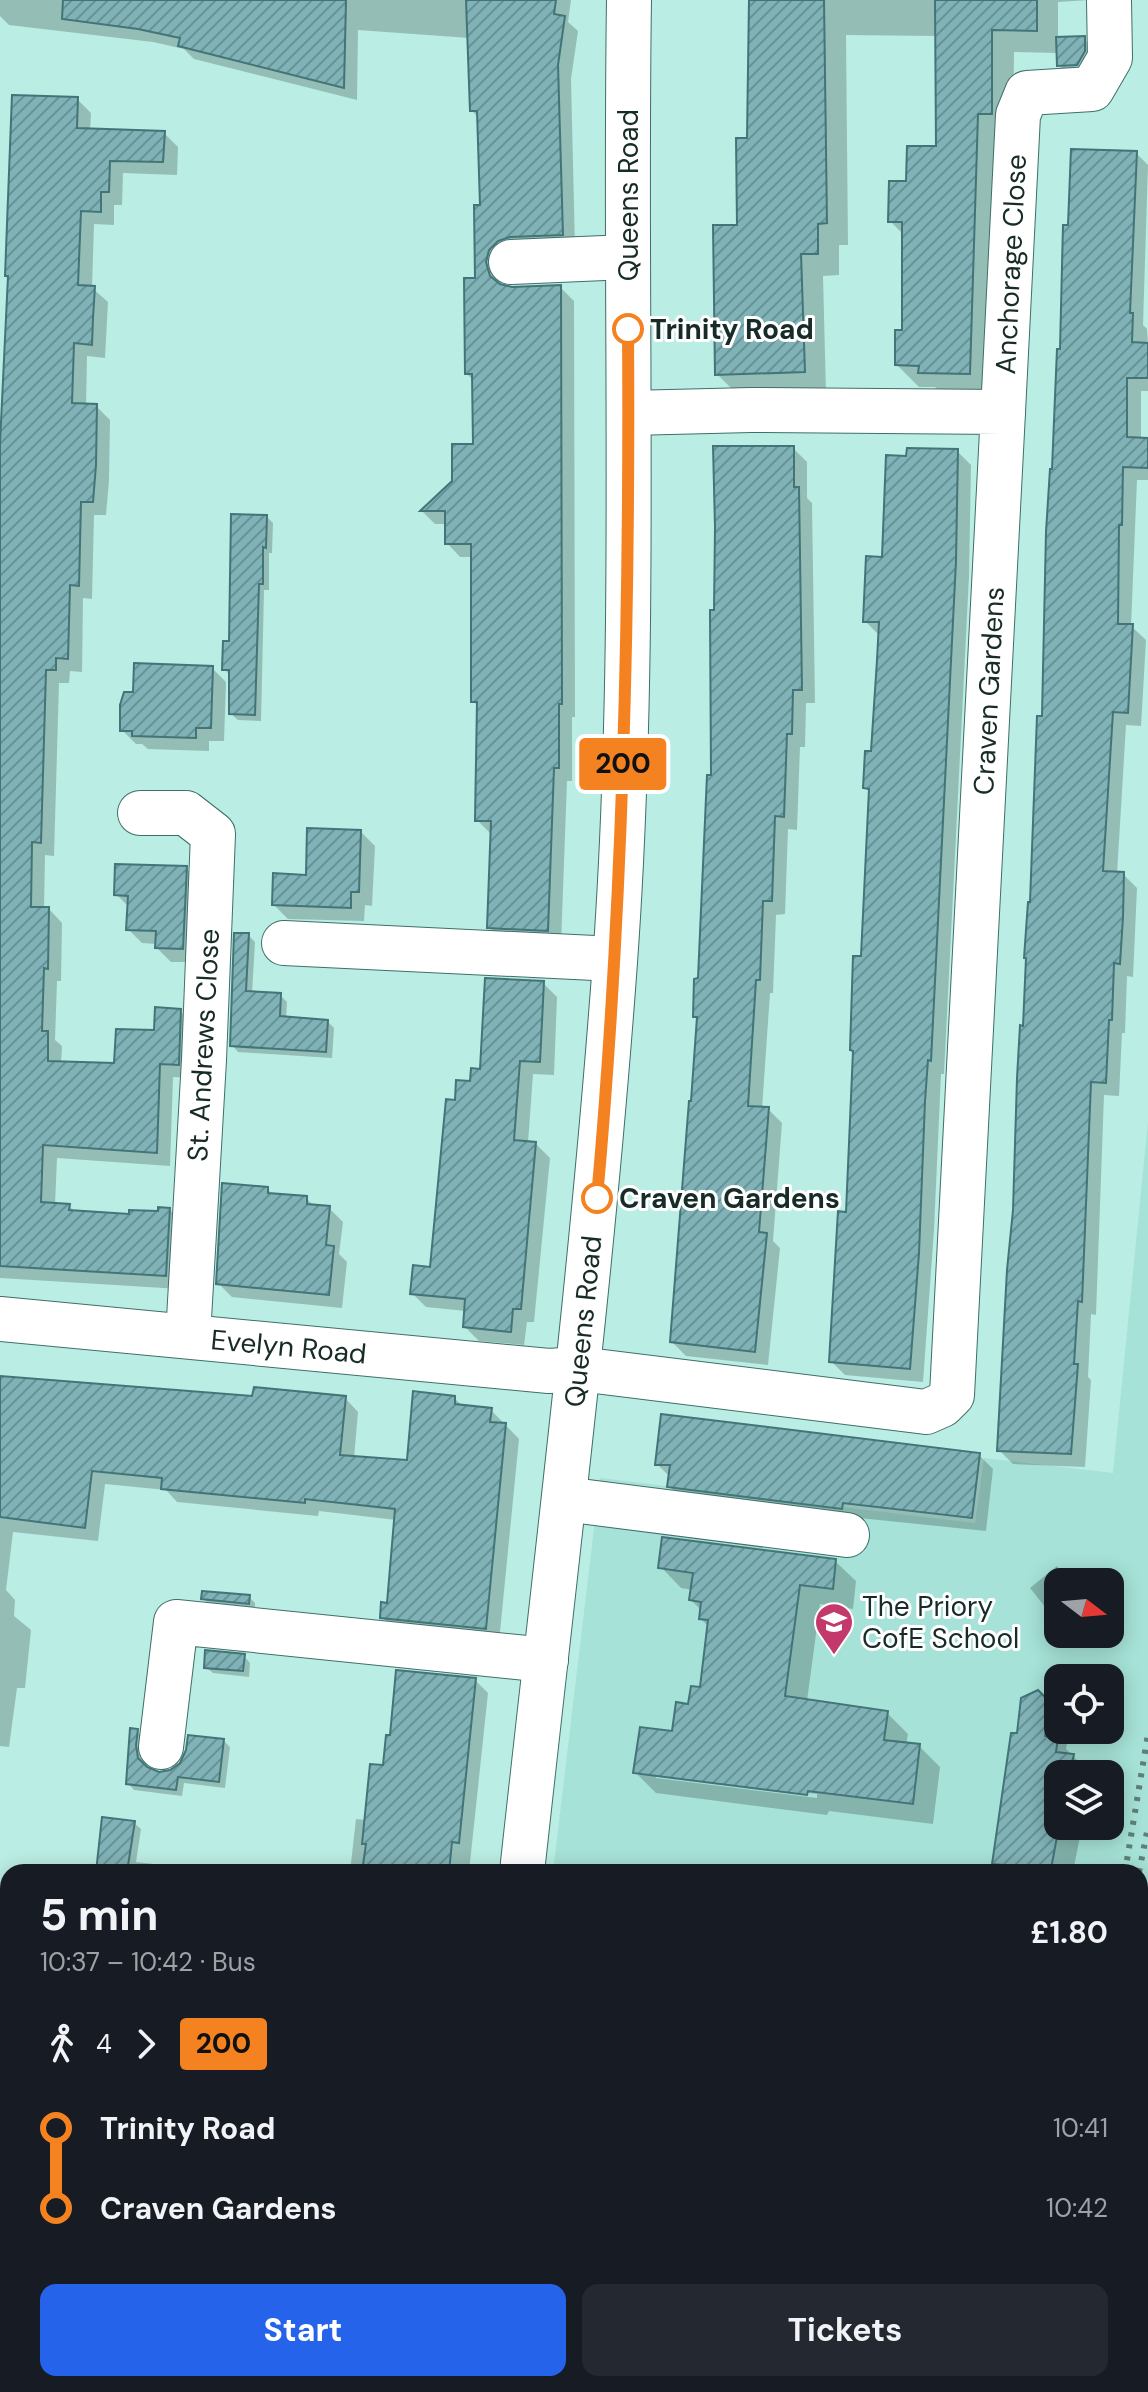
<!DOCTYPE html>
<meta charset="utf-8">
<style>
body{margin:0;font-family:"DM Sans",sans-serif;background:#242831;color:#f1f3f6;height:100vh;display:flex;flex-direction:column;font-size:30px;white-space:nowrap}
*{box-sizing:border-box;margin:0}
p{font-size:26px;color:#9ea1a6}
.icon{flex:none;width:44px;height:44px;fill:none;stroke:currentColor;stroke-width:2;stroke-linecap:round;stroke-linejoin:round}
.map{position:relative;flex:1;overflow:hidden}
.details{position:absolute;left:0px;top:1864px;width:1148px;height:528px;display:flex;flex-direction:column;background:#171b24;border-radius:24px 24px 0 0;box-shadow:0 4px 20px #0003}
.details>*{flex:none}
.badge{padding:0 16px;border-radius:6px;font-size:28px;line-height:52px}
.needle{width:52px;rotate:106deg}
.fabs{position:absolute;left:1044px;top:1568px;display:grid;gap:16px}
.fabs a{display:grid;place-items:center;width:80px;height:80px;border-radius:16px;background:#171b24;box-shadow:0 4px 20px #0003;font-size:40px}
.map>.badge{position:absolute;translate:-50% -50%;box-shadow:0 0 0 4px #fff}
.legs{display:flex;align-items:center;gap:12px;height:88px;padding:0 40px;font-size:26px}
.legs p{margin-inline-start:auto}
.overview{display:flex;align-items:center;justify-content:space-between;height:136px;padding:0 40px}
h1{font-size:44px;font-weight:700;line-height:60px}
.button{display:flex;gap:16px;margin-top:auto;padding:16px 40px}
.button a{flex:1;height:92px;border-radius:16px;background:#2563eb;color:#fff;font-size:32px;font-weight:700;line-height:92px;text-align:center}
.button a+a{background:#242831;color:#f1f3f6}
ul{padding:0 40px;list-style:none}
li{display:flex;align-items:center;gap:28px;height:80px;font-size:30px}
li i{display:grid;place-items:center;width:12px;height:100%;margin:0 10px;background:currentColor}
li i::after{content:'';width:20px;height:20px;margin:-10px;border:6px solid;border-radius:50%;background:#171b24}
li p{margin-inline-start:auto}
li:first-child i{background:linear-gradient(#0000 50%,currentColor 0)}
li:last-child i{background:linear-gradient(currentColor 50%,#0000 0)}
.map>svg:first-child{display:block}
.built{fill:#a6e2d7;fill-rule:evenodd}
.shadow{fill:#0003;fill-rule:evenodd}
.building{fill:url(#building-hatch);stroke:#437478;stroke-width:2}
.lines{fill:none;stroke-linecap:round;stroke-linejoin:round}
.minor-casing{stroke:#3f6f67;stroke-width:46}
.minor{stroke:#fff;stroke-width:44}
.rail{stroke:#5e8079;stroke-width:6;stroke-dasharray:4 8;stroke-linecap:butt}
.line-1-casing{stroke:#fff;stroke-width:18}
.line-1{stroke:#f58220;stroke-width:12}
.stop-1-dot{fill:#fff;stroke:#f58220;stroke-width:4}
.labels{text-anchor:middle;stroke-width:6;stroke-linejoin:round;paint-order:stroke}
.street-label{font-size:28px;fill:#172b27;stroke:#fff}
.stop-label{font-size:28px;font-weight:bold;fill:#172b27;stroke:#fff;text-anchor:start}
.poi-label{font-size:28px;fill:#172b27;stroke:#fff;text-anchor:start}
</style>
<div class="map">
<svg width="1148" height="2392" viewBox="0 0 1148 2392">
<defs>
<pattern id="building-hatch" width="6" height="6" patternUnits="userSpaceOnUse" patternTransform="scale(2)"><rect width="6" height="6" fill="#80b3b7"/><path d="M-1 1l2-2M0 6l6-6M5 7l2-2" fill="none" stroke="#689295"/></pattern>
</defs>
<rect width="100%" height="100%" fill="#baede3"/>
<g class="built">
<path d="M1148,1122v995l-8,37v-282h-587l47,-394 375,45 9,-65 129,15zM1058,1582h52v52h-52zM1058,1678h52v52h-52zM1058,1774h52v52h-52z"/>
<polygon points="923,2384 1068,2384 1066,2392 921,2392"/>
</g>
<g class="shadow">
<polygon points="0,0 571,0 568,22 578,31 571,79 575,248 499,277 502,287 512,289 560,287 574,301 575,717 572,717 572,781 567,781 561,944 503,941 489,927 492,835 477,820 479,707 473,701 473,557 460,557 447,543 447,524 435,524 422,511 454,482 475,446 474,381 467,374 482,207 479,118 472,111 469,38 358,30 357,100 194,59 184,49 153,42 9,25 0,16"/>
<polygon points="751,0 1089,0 1058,2 1058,39 1084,39 1090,45 1084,71 1065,72 1059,65 1058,53 1014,52 1013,135 991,395 942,394 935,387 919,387 897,365 904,332 904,235 890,221 908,183 938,148 938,36 846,35 848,245 839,245 839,275 823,276 826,394 739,396 717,374 739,227 749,140"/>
<polygon points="77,99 91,113 90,131 164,133 178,147 177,175 123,173 122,205 114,205 114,225 94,224 92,288 108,302 105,358 87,356 86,406 96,406 110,420 109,480 106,515 94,515 92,599 83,598 82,672 70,671 69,683 59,683 54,856 45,855 44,909 49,909 62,923 61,981 57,981 55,1040 62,1046 61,1064 116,1065 180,1011 194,1025 192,1078 173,1077 170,1166 57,1158 55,1205 69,1206 76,1213 131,1216 159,1213 170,1210 183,1224 180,1289 0,1278 0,498"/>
<polygon points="1136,153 1148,165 1143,325 1147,329 1148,345 1148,391 1141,391 1141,439 1148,440 1148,480 1137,480 1131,626 1146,640 1141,726 1126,725 1117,874 1123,874 1137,888 1133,977 1127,976 1125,1033 1122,1033 1119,1096 1104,1095 1096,1315 1091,1314 1088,1377 1091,1380 1085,1467 1013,1464 999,1450 1015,1211 1069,227"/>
<polygon points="793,448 807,462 807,498 812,503 815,703 806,703 805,747 800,747 797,830 788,829 785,914 776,915 773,993 770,993 762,1109 768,1109 782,1123 773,1241 780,1248 768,1365 686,1356 672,1342 699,1020 695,1016 713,777 716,612"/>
<polygon points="957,451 971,465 969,576 944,1074 941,1074 934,1230 923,1382 845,1375 831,1361 848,1214 870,793 865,787 872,753 879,635 865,621 884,559 908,458"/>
<polygon points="267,517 273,523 272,553 269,553 269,590 264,590 261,721 238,720 231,714 231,676 224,669"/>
<polygon points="212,668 226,682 224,741 209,741 209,751 148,749 142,744 136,744 122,730"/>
<polygon points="361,832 375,846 372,906 365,905 364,921 288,919 274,905"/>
<polygon points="186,868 200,882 197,962 171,962 157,948 157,944 142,943 128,929 129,907 116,894"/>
<polygon points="248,935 255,942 252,993 280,995 287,1002 286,1019 327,1021 334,1028 332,1058 238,1052 232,1045"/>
<polygon points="543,983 557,997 554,1075 533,1074 528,1143 536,1144 550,1158 534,1322 527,1322 524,1345 479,1341 465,1327 466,1311 426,1307 412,1293 432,1269 456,1102 482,1071"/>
<polygon points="267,1189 274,1195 306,1198 315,1207 329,1208 343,1222 339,1254 347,1262 342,1308 232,1297 218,1283"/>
<polygon points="0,1378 253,1398 345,1398 358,1412 354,1458 409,1462 454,1398 464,1407 491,1410 519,1439 499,1642 396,1631 382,1617 388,1605 396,1520 319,1511 318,1516 177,1502 166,1490 105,1484 98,1541 13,1532 6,1590 15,1600 14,1616 31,1630 25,1688 17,1688 9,1747 0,1746"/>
<polygon points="979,1455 993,1469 986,1531 683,1500 669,1486 670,1477 657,1464"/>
<path d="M835,1561l21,20 -3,28 -33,-5 -13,97 80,12 21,21 -2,11 13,1 21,21 -7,57 -104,-13 -2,4 -171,-22 -20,-20 37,-40 29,-44 7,-62 -8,-8 1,-8 -11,-11 2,-10 -12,-2 -20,-21zM656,1774l161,20v4l-161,-20z"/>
<polygon points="1057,1566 1070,1582 1058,1582 1058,1623 1030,1588"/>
<polygon points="249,1597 255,1603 255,1610 210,1605 203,1599"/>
<polygon points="244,1656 250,1663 249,1677 213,1673 206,1667"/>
<polygon points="475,1680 488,1693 469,1872 350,1872 356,1819 366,1820 385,1768"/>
<polygon points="1038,1693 1058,1713 1058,1730 1070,1730 1066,1749 1091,1774 1058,1774 1058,1826 1082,1826 1073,1872 1004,1872 995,1863 1019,1735"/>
<polygon points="137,1731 144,1738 142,1753 144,1766 159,1774 171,1772 223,1740 230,1747 225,1788 184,1783 182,1796 134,1790 128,1783"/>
<polygon points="134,1823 141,1829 136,1862 225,1872 98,1872"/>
<polygon points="0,1939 3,1942 0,1967"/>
<polygon points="35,2384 66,2384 66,2392 34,2392"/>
<polygon points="284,2384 401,2384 400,2392 283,2392"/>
<polygon points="560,2384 686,2384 685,2392 559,2392"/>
</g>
<g class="building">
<polygon points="63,0 346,0 344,88 178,46 180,38 138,29 62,19"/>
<polygon points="466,0 556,0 554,14 565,16 558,65 563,235 510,237 498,241 489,250 486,262 490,276 500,284 512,287 561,285 562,704 559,704 559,768 554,768 548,931 487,928 491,821 475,821 477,702 471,702 471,544 445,544 445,511 420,511 452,481 452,444 473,444 472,374 465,374 464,278 475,278 474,205 480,205 477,111 470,111"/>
<polygon points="749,0 824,0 827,223 818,224 818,254 801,254 805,372 715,375 713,225 737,225 736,138 747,138"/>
<polygon points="935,0 1037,0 1037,31 992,30 992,114 978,114 970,374 918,373 919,366 895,365 895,330 902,330 902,222 888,222 889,181 906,181 907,146 936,146"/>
<polygon points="1085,36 1085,51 1077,65 1057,66 1056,37"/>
<polygon points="12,95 78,97 77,128 165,131 163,162 110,161 109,192 101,192 101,212 81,211 78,285 95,286 93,318 92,345 74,343 72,403 97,404 96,465 93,502 81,502 79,586 70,585 68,659 56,658 56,670 46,670 41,843 32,842 31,907 49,907 48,969 44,968 42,1031 48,1031 48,1061 114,1063 116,1029 154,1030 155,1007 181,1009 179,1065 160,1064 157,1153 43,1145 41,1202 70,1204 69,1210 129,1214 129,1210 158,1211 158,1207 170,1208 166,1276 0,1266 0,443 8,276 5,276"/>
<polygon points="1071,149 1137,151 1130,313 1133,313 1132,342 1148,343 1148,378 1127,378 1127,437 1148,438 1148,468 1123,467 1122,525 1119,525 1118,624 1133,624 1128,713 1113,712 1103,871 1124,872 1123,917 1120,964 1114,963 1112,1020 1109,1020 1106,1083 1091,1082 1082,1302 1078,1301 1074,1364 1078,1364 1071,1454 997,1451 1007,1270 1013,1210 1017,1078 1020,1025 1023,1026 1026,958 1024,958 1028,902 1030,902 1037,716 1042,716 1046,532 1050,469 1052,469 1057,349 1060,349 1063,225 1068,225"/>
<polygon points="713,446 794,446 794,487 799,487 802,690 793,690 792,734 787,734 784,817 775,816 772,901 763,901 760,980 756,980 748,1106 769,1107 759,1232 767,1233 755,1352 670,1342 689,1101 691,1101 697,1017 693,1017 694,979 698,978 707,775 711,775 710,610 714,610 715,527"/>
<polygon points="907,448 958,449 956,561 931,1061 928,1060 925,1101 919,1253 910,1369 829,1362 838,1211 846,1212 853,1051 850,1050 853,956 861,956 869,789 863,788 865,751 871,751 877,660 879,622 863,622 866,556 882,557 886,455 906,456"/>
<polygon points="231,514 267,515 266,548 263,547 263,584 259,584 255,715 229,714 229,670 222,670 223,641 229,641"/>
<polygon points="134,663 213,666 211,728 196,728 196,738 132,736 132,731 120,731 120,705 124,692 133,692"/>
<polygon points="307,828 361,830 359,892 351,892 351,908 272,905 273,873 306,875"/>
<polygon points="115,864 187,866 183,949 155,948 156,931 126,930 128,896 114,895"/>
<polygon points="234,933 249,933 246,991 281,993 280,1016 328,1020 326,1052 230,1046"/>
<polygon points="485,978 544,981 540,1062 520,1061 514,1140 536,1142 521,1309 513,1309 511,1332 463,1327 465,1299 410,1294 413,1265 430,1267 446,1099 455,1100 456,1080 470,1081 471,1068 480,1069"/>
<polygon points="222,1183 268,1187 268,1193 307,1196 307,1204 330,1206 326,1245 334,1246 329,1295 216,1284"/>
<polygon points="0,1376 252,1396 254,1387 346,1396 340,1455 407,1460 413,1391 455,1396 455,1404 492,1408 490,1422 506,1423 486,1629 380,1618 381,1602 387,1603 395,1509 305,1499 305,1503 161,1489 162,1478 92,1471 85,1528 0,1517"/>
<polygon points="661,1414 980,1453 972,1518 843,1503 842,1509 667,1487 670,1465 655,1465"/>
<polygon points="662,1537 836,1559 833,1589 800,1585 785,1696 888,1711 884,1740 920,1744 913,1804 808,1791 807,1795 633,1773 640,1727 672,1731 676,1702 688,1704 691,1686 700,1687 708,1620 699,1619 701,1602 689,1600 693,1573 658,1568"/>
<polygon points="202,1591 250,1595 249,1604 201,1599"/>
<polygon points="205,1650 245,1654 243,1671 204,1668"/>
<polygon points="396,1670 476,1678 459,1843 452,1842 449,1872 362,1872 366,1844 362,1844 370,1764 383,1765 386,1735 390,1735"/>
<polygon points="1038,1690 1052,1704 1045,1736 1058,1738 1056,1752 1074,1754 1070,1774 1058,1774 1059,1826 1051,1869 992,1864 1011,1733 1017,1733 1021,1698"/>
<polygon points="130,1728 138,1729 136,1745 138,1758 147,1767 159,1772 170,1770 180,1763 186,1750 188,1735 224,1739 219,1782 178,1777 176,1790 126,1784"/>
<polygon points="102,1817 135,1821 127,1872 96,1872"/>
</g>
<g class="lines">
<defs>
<g id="minor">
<polyline points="511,262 628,257"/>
<path id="s1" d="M1003,412l15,-297 9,-22 65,-4 18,-31 -1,-58"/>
<polyline points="140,813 186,813 213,834 204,1060 188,1336"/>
<polyline points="284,943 615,959"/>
<path id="s2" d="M0,1319l549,52 30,-2 347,43 16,-7 10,-10 51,-983 -252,-2 -122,3"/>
<polyline points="564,1499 847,1535"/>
<polyline points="161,1747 176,1622 546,1660"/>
<path id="s3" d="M522,1872c33,-303 71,-606 93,-910 23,-320 9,-642 14,-962"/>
<polyline points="456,2392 457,2384"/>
</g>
</defs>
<use href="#minor" class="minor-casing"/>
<use href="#minor" class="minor"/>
<g class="rail">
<polyline points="1125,1872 1148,1734"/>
<polyline points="1139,1872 1148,1827"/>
<polyline points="1011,2392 1013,2384"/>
</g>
</g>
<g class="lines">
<defs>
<path id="line-1" d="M597,1198c26,-289 33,-579 31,-869"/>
</defs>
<use href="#line-1" class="line-1-casing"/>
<use href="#line-1" class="line-1"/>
</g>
<defs>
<symbol id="school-pin" viewBox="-11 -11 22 30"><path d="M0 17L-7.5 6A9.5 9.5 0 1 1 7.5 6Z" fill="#c4396c" stroke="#fff"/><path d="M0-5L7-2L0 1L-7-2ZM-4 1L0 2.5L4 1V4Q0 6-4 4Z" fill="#fff"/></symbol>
</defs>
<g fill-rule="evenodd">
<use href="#school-pin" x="812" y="1600" width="44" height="60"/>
</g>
<g class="stop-1-dot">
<circle cx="628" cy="329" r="14"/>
<circle cx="597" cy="1198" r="14"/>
</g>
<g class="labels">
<g class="street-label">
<text transform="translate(628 195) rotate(-90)" y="10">Queens Road</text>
<text dy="10" stroke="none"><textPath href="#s1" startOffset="148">Anchorage Close</textPath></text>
<text dy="10" stroke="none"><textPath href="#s2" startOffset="1668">Craven Gardens</textPath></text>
<text transform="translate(203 1045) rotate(-87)" y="10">St. Andrews Close</text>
<text dy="10" stroke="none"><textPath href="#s3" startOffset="554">Queens Road</textPath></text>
<text dy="10" stroke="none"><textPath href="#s2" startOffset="290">Evelyn Road</textPath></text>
</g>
<g class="stop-label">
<text x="650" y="339">Trinity Road</text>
<text x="619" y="1208">Craven Gardens</text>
</g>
<g class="poi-label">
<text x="862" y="1616">The Priory<tspan x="862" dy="32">CofE School</tspan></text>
</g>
</g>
</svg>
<div class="fabs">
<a><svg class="needle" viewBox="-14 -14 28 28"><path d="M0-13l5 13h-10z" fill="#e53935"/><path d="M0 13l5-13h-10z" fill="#9ea1a6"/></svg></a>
<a><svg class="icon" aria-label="locate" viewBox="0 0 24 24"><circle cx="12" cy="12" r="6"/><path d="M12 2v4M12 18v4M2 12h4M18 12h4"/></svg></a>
<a><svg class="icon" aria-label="layers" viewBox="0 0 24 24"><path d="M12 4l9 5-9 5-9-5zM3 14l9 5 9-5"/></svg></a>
</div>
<b class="badge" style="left:623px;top:764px;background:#f58220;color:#111">200</b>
<section class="details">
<div class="overview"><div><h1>5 min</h1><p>10:37 – 10:42 · Bus</p></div><b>£1.80</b></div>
<div class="legs"><svg class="icon" aria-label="walk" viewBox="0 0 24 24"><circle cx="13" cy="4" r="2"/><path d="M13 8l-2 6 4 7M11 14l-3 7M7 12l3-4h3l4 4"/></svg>4<svg class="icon" aria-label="forward" viewBox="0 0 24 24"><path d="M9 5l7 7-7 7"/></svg><b class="badge" style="background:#f58220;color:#111">200</b></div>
<ul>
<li><i style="color:#f58220"></i><b>Trinity Road</b><p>10:41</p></li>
<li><i style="color:#f58220"></i><b>Craven Gardens</b><p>10:42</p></li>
</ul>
<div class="button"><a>Start</a><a>Tickets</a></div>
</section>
</div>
